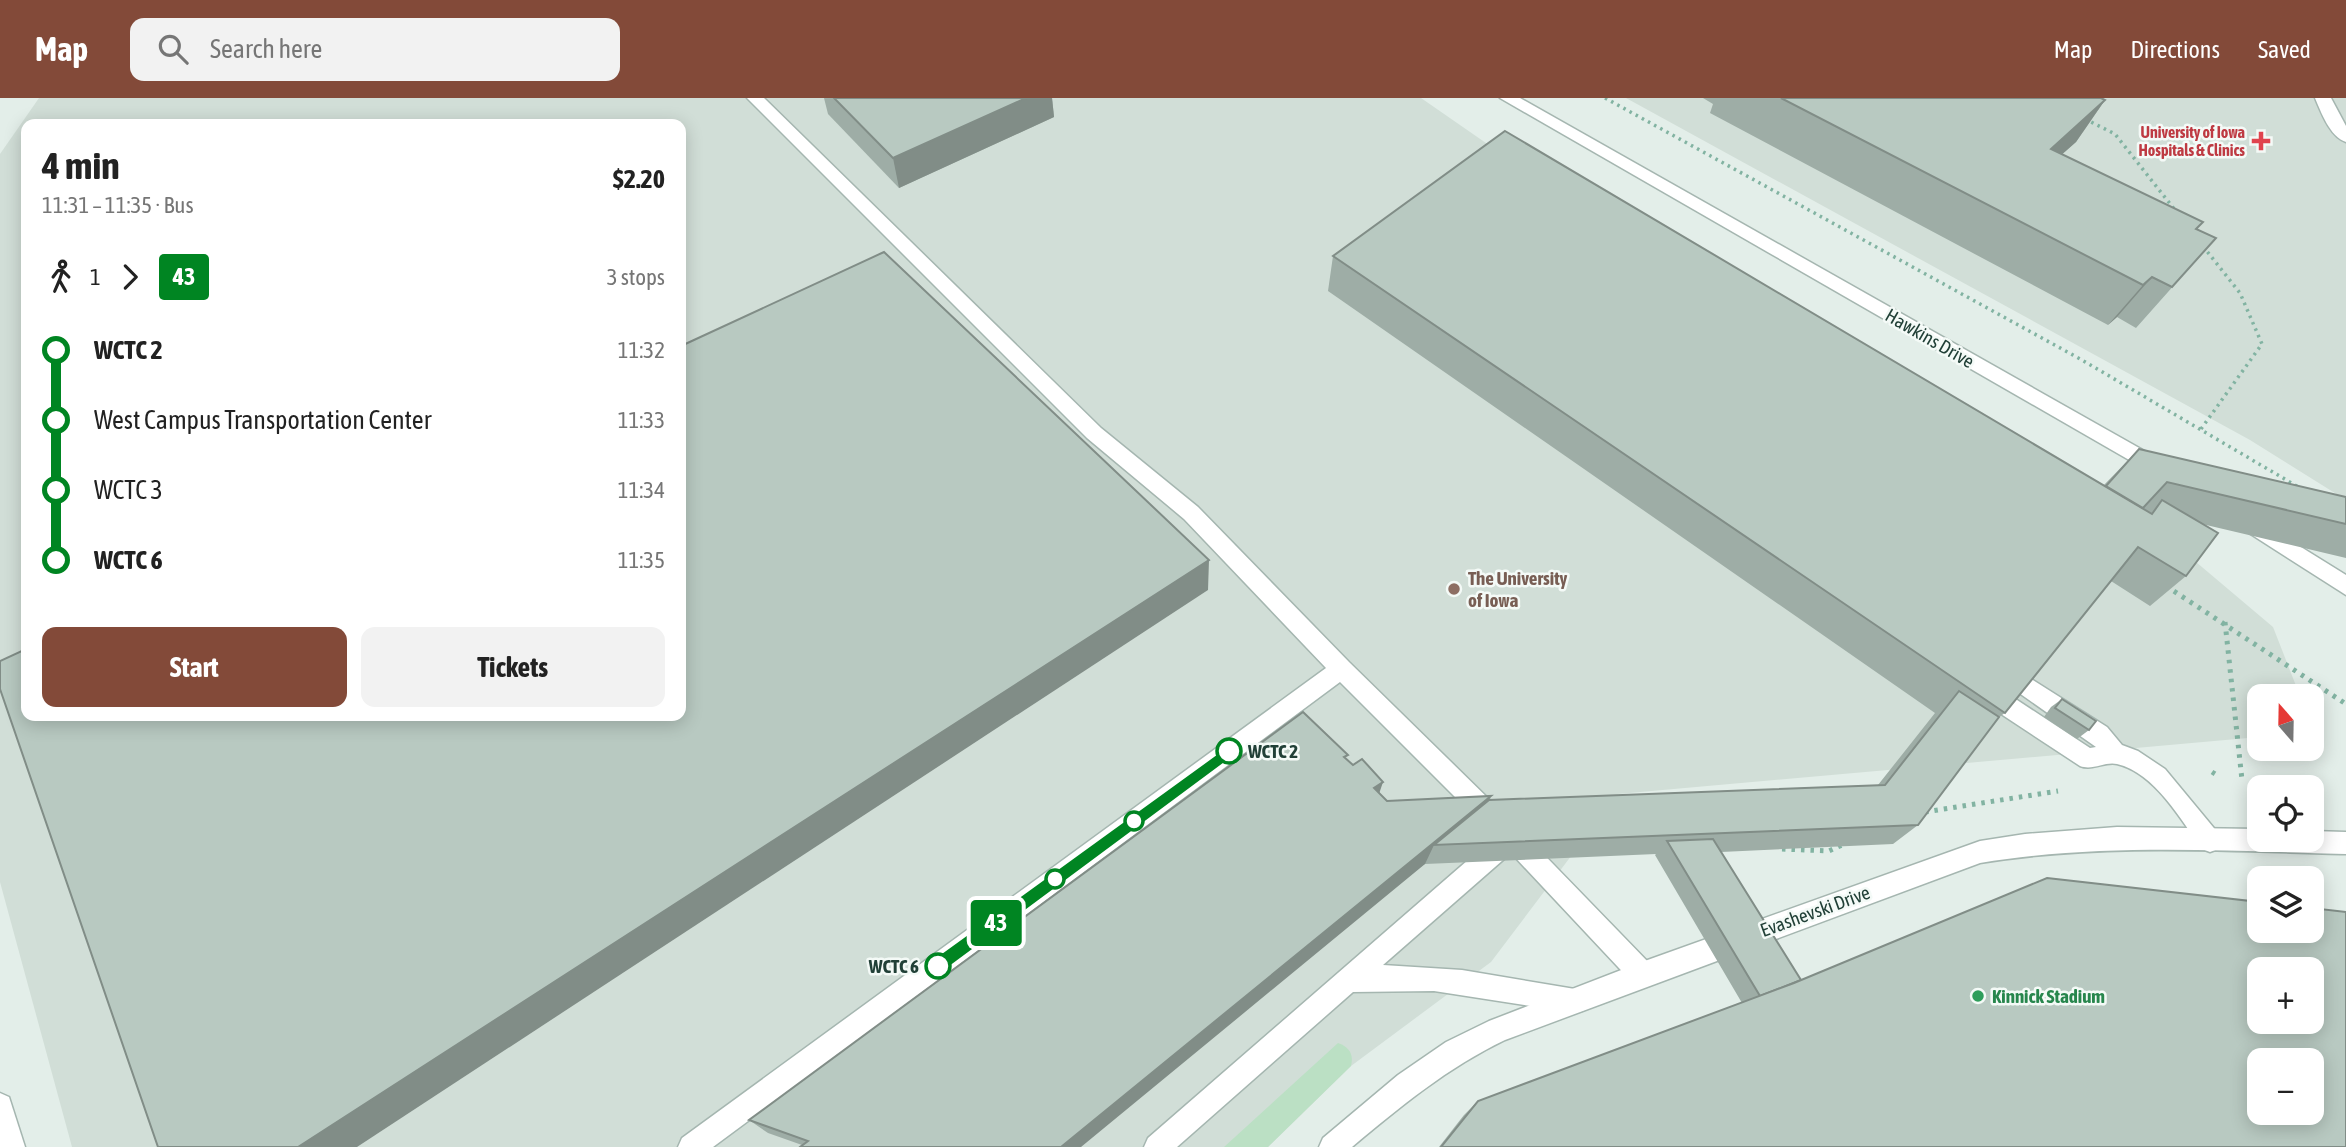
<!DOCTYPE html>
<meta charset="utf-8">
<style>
body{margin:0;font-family:"Asap Condensed",sans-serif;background:#f2f2f2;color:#222;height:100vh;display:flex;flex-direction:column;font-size:26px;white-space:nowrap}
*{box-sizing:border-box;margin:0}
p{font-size:23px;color:#767676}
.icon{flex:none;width:38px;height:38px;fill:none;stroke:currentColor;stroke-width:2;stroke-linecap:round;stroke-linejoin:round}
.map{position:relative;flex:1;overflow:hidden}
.details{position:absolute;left:21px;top:21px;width:665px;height:602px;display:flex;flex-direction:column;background:#fff;border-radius:14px;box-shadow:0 4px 18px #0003}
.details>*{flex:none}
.badge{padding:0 14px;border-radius:5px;font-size:24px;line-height:46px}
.needle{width:46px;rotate:340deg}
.tools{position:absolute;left:2247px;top:586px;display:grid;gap:14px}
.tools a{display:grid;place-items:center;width:77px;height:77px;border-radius:14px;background:#fff;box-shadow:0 4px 18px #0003;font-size:35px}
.map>.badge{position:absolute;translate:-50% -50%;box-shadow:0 0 0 4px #fff}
.legs{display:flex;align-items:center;gap:10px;height:77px;padding:0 21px;font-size:23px}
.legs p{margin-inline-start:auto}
.overview{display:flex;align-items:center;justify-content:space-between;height:119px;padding:0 21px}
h1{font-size:38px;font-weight:700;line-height:52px}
.action{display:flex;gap:14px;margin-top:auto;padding:14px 21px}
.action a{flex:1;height:80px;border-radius:14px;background:#834a39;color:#fff;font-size:28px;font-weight:700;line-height:80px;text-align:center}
.action a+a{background:#f2f2f2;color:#222}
ul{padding:0 21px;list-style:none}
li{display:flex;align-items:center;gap:24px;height:70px;font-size:26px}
li i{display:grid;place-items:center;width:10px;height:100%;margin:0 9px;background:currentColor}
li i::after{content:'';width:18px;height:18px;margin:-9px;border:5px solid;border-radius:50%;background:#fff}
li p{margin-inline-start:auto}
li:first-child i{background:linear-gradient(#0000 50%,currentColor 0)}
li:last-child i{background:linear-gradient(currentColor 50%,#0000 0)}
header{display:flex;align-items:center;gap:42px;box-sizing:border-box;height:98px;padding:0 35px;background:#834a39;color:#fff}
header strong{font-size:33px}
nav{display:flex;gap:38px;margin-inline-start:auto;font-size:24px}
.search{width:490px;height:63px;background:#f2f2f2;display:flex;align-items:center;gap:18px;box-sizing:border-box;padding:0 24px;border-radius:14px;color:#767676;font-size:26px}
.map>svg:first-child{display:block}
.built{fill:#d1ded7;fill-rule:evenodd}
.green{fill:#bbe0c4}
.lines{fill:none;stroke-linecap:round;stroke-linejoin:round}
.service-casing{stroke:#a5b6b0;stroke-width:3}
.minor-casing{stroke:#a5b6b0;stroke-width:3}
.tertiary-casing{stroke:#a5b6b0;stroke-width:3}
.path-far1{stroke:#82b3a2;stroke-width:3.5;stroke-dasharray:2.5 4.5;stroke-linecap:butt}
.path{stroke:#82b3a2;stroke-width:5;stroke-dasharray:3.5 6;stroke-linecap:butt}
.service{fill:#fff;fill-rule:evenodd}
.minor{fill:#fff;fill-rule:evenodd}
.tertiary{fill:#fff;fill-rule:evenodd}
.wall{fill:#9eada6}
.shaded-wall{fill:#818d87}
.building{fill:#b8c9c1;stroke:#818d87;stroke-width:2;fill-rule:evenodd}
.line-1{fill:#008522;stroke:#fff;stroke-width:2}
.health-dot{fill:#e0444e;stroke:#f4faf7;stroke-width:2.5}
.education-dot{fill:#8d6e63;stroke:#f4faf7;stroke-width:2.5}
.stop-1-dot{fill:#fff;stroke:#008522;stroke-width:3.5}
.leisure-dot{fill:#2e9e5b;stroke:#f4faf7;stroke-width:2.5}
.labels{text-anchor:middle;stroke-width:5;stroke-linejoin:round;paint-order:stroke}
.far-health-label{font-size:16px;font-weight:bold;fill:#be3a42;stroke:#f4faf7;text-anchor:end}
.street-label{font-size:19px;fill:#214037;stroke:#f4faf7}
.education-label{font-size:19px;font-weight:bold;fill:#785e54;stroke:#f4faf7;text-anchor:start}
.stop-label{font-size:19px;font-weight:bold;fill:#214037;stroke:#f4faf7;text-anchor:start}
.leisure-label{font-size:19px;font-weight:bold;fill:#27864d;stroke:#f4faf7;text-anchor:start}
</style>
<header>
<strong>Map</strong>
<div class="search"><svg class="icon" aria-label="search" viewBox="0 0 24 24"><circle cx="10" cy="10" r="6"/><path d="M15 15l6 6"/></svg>Search here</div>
<nav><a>Map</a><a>Directions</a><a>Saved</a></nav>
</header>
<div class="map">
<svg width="2346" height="1049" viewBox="0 0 2346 1049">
<rect width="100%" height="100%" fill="#e3eee9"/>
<g class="built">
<path d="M39,0h1382l117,81 645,372 90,76 27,69h-41v41l-641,57 -127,168 -140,104 -83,81h-1196l-72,-265v-728zM26,26h655v592h-655z"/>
<polygon points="1626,0 2346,0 2346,402 2250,342"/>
</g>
<path class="green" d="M1338,945c11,4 16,11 13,23l-83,81h-44z"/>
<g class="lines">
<defs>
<g id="service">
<polygon points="747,0 764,0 1101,330 1198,409 1349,564 1497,709 1500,717 1497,725 1489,728 1481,725 1340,584 713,1049 678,1049 682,1040 1326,570 1184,421 1087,340"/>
<path d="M2315,0h16l15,28v16c-16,-5 -25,-30 -31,-44z"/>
<path d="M2020,574l87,55 15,18 16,6 27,18 53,64 4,8 -4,8 -8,3 -8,-3c-21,-29 -47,-76 -85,-85 -12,-3 -24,7 -37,2l-85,-56 -3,-7 3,-7 8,-3 8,3 79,52 6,-1 -84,-59 -3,-7 3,-7z"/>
<polygon points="1514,731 1522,734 1651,867 1654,876 1651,885 1642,888 1633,885 1511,755 1383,867 1462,872 1575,891 1584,894 1587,903 1584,912 1575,915 1434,893 1353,894 1177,1049 1144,1049 1148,1040 1498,736"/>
</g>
<g id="minor">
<path d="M2117,729l142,2v11h53v-9l34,1v22c-123,-3 -244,-11 -366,9l-475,177c-58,28 -104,66 -153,107h-33l4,-9 75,-63 48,-33 43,-21 153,-59 338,-121 45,-7z"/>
<polygon points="0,995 9,999 25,1049 0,1049"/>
</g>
<g id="tertiary">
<polygon points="1500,0 1520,0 2164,364 2167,369 2164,374 2150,374"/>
<polygon points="2256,421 2346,477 2346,497 2249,435 2246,429 2249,423"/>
</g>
</defs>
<use href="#service" class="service-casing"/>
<use href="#minor" class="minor-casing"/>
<use href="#tertiary" class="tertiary-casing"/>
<g class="path-far1">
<polyline points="1605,0 2082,262 2300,390"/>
<polyline points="2085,21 2115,36 2175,112"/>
<polyline points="2201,331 2262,246 2240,195 2202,147"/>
</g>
<g class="path">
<polyline points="2166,488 2346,606"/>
<polyline points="2225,524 2242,682"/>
<polyline points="2212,674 2220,679"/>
<polyline points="1925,714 2058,693"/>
<polyline points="1782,751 1829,753 1842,747"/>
</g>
<use href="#service" class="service"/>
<use href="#minor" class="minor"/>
<use href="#tertiary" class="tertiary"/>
</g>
<g class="wall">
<polygon points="824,0 1052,0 1054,19 899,90 828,16"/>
<polygon points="1703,0 2101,0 2105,2 2076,44 2062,56 2197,131 2216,140 2136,230 2117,219 2108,227 1710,15 1713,6"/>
<polygon points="1333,158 2104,387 2139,351 2346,399 2346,460 2202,426 2186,478 2150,508 2111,483 2005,615 1999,619 1918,727 1893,746 1721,754 1801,882 2346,1049 1439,1049 1464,1017 1478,1003 1742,905 1655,757 1656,756 1425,766 802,1047 768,1035 749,1022 1347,661 1387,703 1491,698 1489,702 1878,687 1935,615 1328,193"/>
<polygon points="2062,601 2089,632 2077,641 2044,619 2051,609"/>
</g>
<g class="shaded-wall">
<polygon points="1026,0 1052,0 1054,19 899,90 893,60"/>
<polygon points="2105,2 2076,44 2022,92 2051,51"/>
<polygon points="2152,179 2117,219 2108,227 2143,187"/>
<polygon points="1209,462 1208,492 357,1049 298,1049"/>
<polygon points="1383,684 1375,708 1374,690"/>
<polygon points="1491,698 1478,722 1434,747 1425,766 1081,1049 1061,1049"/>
</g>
<g class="building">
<polygon points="834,0 1026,0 893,60"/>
<polygon points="1781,0 2101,0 2105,2 2051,51 2203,124 2196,131 2216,140 2172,189 2152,179 2143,187"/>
<polygon points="1505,33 2152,416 2162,402 2218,435 2186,478 2138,449 2005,615 1333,158"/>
<polygon points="884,154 1209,462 298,1049 158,1049 0,591 0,563 26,551 26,618 681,618 681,248"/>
<polygon points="2139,351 2346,399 2346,426 2167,384 2143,410 2106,388"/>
<polygon points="1959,593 1999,619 1918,727 1434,747 1489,702 1885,687"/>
<polygon points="2062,601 2096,623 2089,632 2055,610"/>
<polygon points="1303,614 1348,657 1344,659 1353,667 1362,661 1383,684 1374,690 1387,703 1491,698 1061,1049 800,1049 808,1043 749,1022"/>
<polygon points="1713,741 1801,882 1760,898 1667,743"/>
<path d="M2047,780l212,24v29h53v-23l34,4v235h-905l37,-46 316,-118zM2259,872h53v52h-53zM2259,962h53v53h-53z"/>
</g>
<polygon class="line-1" points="1229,647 1236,653 1234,658 944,873 932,873 932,862"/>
<path class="health-dot" d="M2257.5 32.5h7v7h7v7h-7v7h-7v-7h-7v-7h7z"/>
<circle class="education-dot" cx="1454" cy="491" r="7"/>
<g class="stop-1-dot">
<circle cx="1229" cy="653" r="12"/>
<circle cx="1134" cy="723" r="9"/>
<circle cx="1055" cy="781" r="9"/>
<circle cx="938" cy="868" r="12"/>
</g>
<circle class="leisure-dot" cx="1978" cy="898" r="7"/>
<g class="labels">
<g class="far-health-label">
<text x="2245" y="40">University of Iowa<tspan x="2245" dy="18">Hospitals &amp; Clinics</tspan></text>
</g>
<g class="street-label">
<text transform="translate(1930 240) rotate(30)" y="7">Hawkins Drive</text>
<text transform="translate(1815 813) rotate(-20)" y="7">Evashevski Drive</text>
</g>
<g class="education-label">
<text x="1468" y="487">The University<tspan x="1468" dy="22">of Iowa</tspan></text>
</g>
<g class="stop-label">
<text x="1248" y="660">WCTC 2</text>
<text x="919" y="875" text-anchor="end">WCTC 6</text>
</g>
<g class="leisure-label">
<text x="1992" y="905">Kinnick Stadium</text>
</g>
</g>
</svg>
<div class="tools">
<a><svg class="needle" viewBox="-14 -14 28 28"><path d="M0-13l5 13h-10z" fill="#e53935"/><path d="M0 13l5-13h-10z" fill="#767676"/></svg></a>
<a><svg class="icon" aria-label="locate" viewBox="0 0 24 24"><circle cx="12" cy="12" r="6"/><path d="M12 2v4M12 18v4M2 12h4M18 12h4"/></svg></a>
<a><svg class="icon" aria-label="layers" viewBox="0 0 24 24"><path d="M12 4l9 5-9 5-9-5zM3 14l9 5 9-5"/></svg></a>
<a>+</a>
<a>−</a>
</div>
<b class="badge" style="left:996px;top:825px;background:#008522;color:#fff">43</b>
<section class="details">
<div class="overview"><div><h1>4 min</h1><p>11:31 – 11:35 · Bus</p></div><b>$2.20</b></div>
<div class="legs"><svg class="icon" aria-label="walk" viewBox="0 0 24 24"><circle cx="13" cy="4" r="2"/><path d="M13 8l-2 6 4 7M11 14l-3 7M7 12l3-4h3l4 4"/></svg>1<svg class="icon" aria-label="forward" viewBox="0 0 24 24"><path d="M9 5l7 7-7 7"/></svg><b class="badge" style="background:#008522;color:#fff">43</b><p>3 stops</p></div>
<ul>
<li><i style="color:#008522"></i><b>WCTC 2</b><p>11:32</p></li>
<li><i style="color:#008522"></i><span>West Campus Transportation Center</span><p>11:33</p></li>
<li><i style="color:#008522"></i><span>WCTC 3</span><p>11:34</p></li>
<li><i style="color:#008522"></i><b>WCTC 6</b><p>11:35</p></li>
</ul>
<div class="action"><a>Start</a><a>Tickets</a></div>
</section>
</div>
